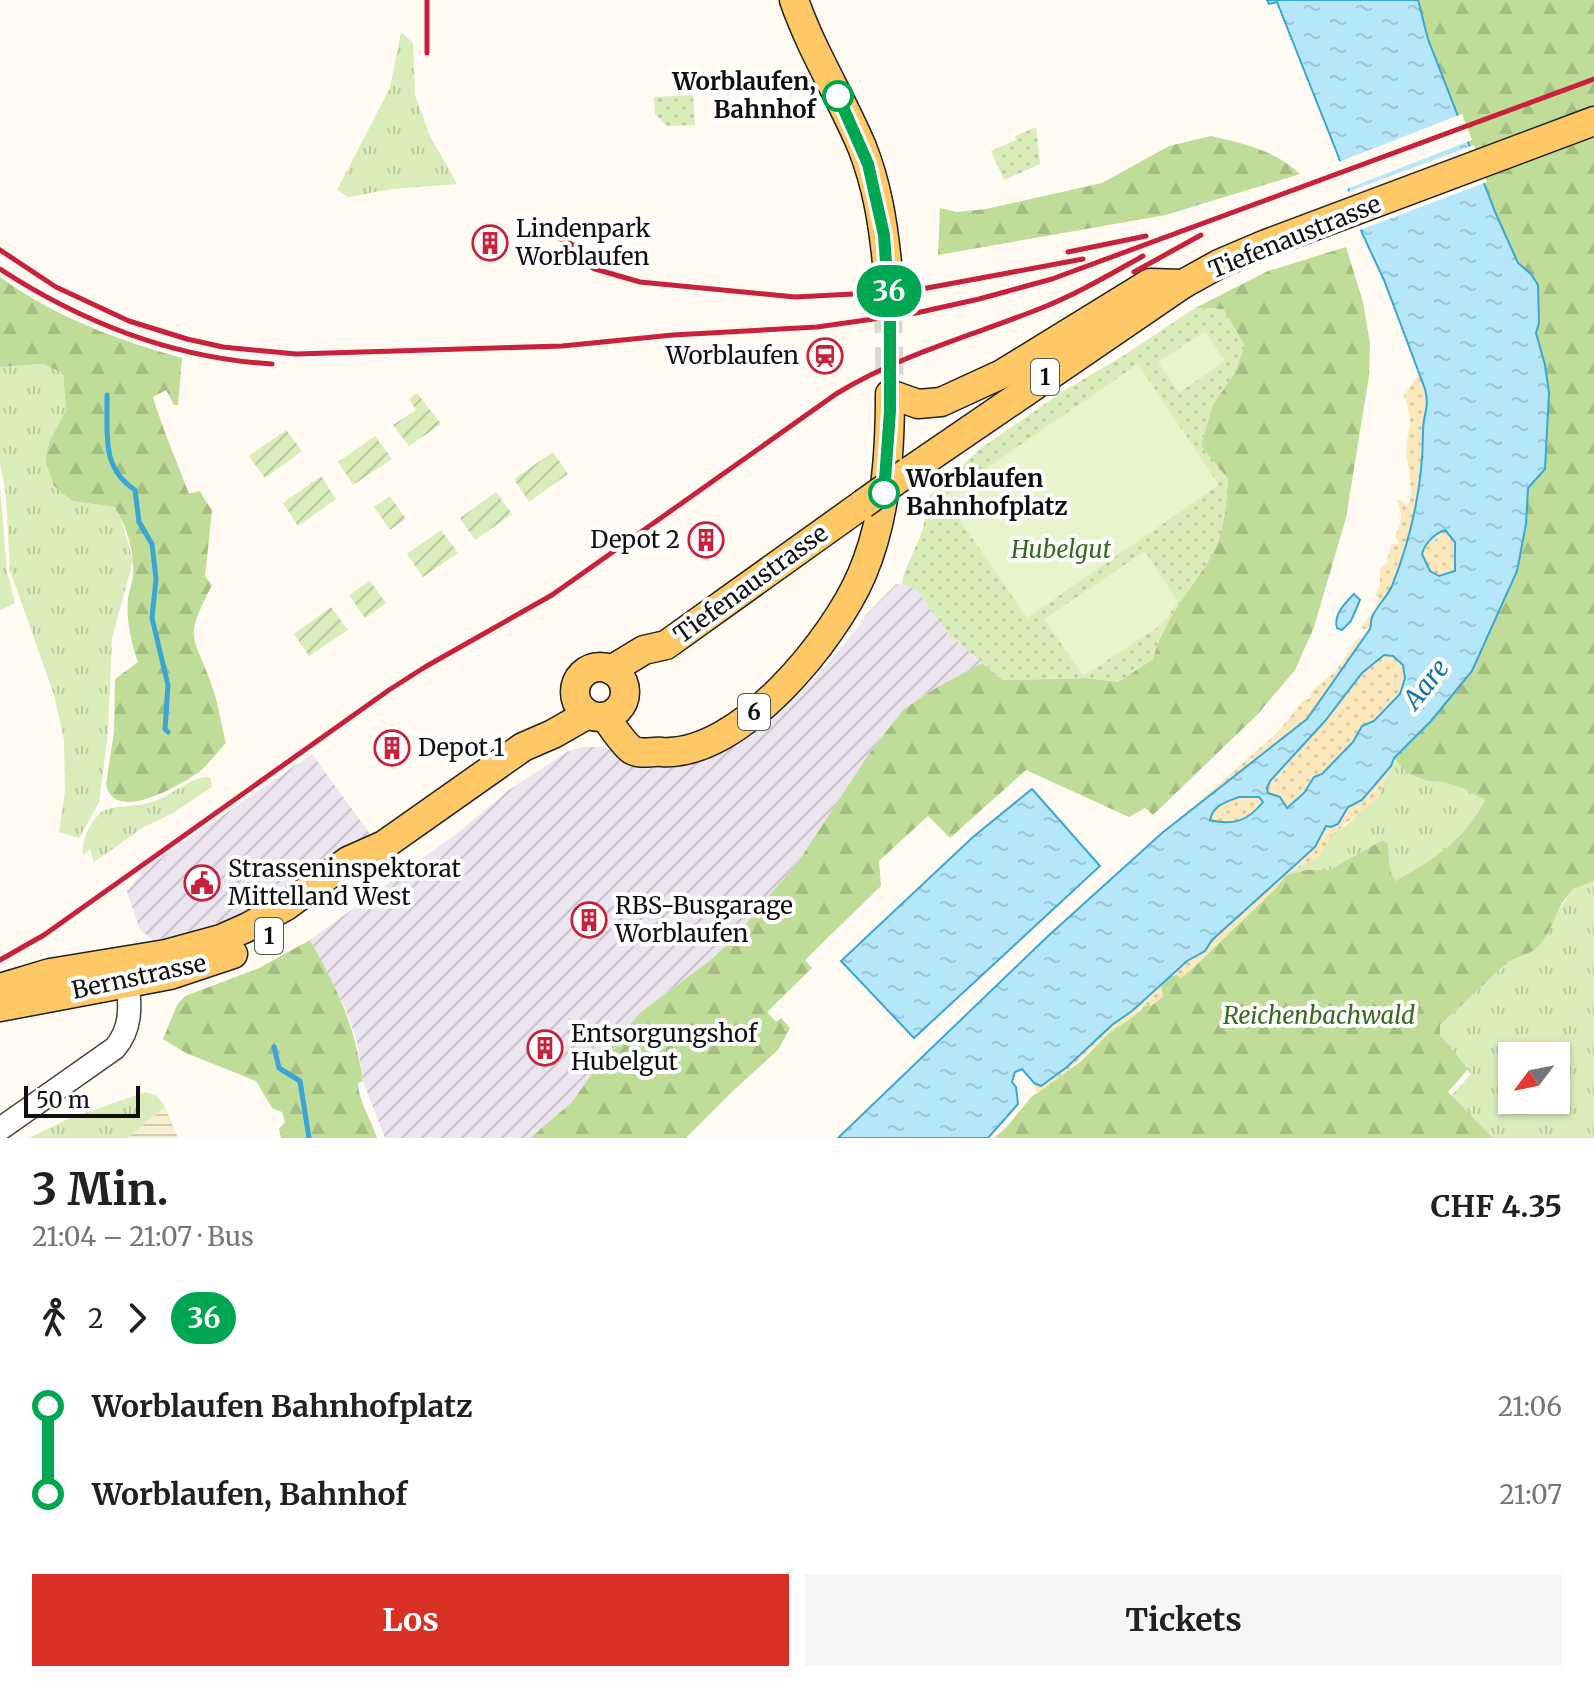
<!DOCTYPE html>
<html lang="de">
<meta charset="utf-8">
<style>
body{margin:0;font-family:Merriweather,serif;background:#f6f6f6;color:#202124;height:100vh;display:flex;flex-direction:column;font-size:30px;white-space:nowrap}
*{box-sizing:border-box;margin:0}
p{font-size:26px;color:#757577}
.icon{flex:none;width:44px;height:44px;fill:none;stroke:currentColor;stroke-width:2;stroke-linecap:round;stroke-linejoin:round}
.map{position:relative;height:1138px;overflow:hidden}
.side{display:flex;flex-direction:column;background:#fff;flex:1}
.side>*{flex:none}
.badge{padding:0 16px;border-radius:26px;font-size:28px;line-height:52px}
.needle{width:52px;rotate:238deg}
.tools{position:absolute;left:1498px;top:1042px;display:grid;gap:16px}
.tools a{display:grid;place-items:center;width:72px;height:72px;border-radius:0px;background:#fff;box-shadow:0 2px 6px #0004;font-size:40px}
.scale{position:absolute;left:24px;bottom:20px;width:116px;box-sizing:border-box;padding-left:8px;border:4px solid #101010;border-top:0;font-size:22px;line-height:28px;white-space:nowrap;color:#101010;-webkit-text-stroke:6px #fff;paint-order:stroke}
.map>.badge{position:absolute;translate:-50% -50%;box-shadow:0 0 0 4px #fff}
.legs{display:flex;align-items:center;gap:12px;height:88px;padding:0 32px;font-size:26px}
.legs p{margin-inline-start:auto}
.headline{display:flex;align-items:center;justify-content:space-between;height:136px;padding:0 32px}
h1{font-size:44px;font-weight:700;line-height:60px}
.button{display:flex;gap:16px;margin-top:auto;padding:16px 32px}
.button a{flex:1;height:92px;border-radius:0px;background:#d93025;color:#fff;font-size:32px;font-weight:700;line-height:92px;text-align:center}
.button a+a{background:#f6f6f6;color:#202124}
ul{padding:0 32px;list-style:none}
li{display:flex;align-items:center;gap:28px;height:88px;font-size:30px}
li i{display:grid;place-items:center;width:12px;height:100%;margin:0 10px;background:currentColor}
li i::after{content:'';width:20px;height:20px;margin:-10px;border:6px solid;border-radius:50%;background:#fff}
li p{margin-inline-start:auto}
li:first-child i{background:linear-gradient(#0000 50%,currentColor 0)}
li:last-child i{background:linear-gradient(currentColor 50%,#0000 0)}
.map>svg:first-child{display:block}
.industrial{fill:url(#industrial-furrows)}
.farmland{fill:url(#farmland-rules)}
.grass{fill:url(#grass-tufts);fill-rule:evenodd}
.forest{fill:url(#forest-firs)}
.sand{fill:url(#sand-dots)}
.park{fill:url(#park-dots)}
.garden{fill:url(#garden-furrows)}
.pitch{fill:#e9f3cc}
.water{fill:url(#water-ripples);stroke:#39a6d3;stroke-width:2;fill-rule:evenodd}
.pier{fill:#fffbf3}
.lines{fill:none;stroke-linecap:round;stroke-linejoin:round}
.stream{stroke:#39a6d3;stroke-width:5}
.primary-tunnel{stroke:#dbd8d1;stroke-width:28;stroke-dasharray:28 14;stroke-linecap:butt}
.tertiary-casing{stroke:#434343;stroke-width:25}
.primary-casing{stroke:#212121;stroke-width:31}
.tertiary{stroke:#fff;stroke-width:22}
.primary{stroke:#fdc865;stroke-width:28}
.rail{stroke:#c7213b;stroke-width:5}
.primary-bridge-casing{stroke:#212121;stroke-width:31;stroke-linecap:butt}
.primary-bridge{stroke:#fdc865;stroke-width:28}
.line-1-casing{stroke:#fff;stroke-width:18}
.line-1{stroke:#00a651;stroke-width:12}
.stop-1-dot{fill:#fff;stroke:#00a651;stroke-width:4}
.labels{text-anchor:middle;stroke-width:8;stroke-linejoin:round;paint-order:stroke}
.shield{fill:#fff;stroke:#585858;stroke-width:2}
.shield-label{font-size:22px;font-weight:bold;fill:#101010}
.stop-label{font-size:24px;font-weight:bold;fill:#101010;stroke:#fff;text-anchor:end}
.poi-label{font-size:24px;fill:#101010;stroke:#fff;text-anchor:start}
.street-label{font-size:24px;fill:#101010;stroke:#fff}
.park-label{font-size:24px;font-style:italic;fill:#356b1d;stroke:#fff}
.water-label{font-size:26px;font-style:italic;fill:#1377a8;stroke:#fff}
</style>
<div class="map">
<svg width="1594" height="1138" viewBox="0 0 1594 1138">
<defs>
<pattern id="industrial-furrows" width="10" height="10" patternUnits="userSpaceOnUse" patternTransform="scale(2)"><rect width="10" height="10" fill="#ece4ee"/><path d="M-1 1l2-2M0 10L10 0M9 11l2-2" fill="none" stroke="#c9c3cb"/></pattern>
<pattern id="farmland-rules" width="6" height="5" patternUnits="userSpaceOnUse" patternTransform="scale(2)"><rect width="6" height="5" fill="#f7efd1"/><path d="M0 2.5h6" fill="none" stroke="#d3ccb2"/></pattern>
<pattern id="grass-tufts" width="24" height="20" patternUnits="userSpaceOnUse" patternTransform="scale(2)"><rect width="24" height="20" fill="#d9ecba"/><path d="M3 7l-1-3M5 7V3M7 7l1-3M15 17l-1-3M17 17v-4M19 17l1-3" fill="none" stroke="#b9c99f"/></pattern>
<pattern id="forest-firs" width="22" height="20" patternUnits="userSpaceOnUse" patternTransform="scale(2)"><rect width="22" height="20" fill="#bfdd99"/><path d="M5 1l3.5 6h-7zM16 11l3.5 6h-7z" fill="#a3bd83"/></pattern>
<pattern id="sand-dots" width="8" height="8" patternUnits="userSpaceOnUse" patternTransform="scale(2)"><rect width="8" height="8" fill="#fce8bd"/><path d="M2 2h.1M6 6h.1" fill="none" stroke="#d7c6a1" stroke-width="1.8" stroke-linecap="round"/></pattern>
<pattern id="park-dots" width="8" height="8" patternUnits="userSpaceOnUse" patternTransform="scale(2)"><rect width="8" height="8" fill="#d9ecba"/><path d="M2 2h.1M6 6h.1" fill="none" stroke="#b9c99f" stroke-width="1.8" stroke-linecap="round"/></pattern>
<pattern id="garden-furrows" width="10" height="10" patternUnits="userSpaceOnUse" patternTransform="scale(2)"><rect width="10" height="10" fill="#d9ecba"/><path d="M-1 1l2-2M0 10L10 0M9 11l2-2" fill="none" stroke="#b9c99f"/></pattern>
<pattern id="water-ripples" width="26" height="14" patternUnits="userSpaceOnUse" patternTransform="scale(2)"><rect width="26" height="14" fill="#b5e7f9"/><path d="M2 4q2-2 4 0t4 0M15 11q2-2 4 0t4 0" fill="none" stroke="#9bc5d4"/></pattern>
</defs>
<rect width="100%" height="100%" fill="#fffbf3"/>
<g class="industrial">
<polygon points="896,584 902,584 916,589 949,635 982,663 934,689 903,710 868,755 800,859 739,932 713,958 641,1012 615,1041 572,1102 530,1138 385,1138 363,1081 357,1041 346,1010 310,940 460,831 509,790 567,752 582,747 605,747 647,769 703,760 784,705 816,677 860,625 865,616"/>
<polygon points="312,754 370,834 280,896 231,919 155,941 140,930 127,892 143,870"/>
</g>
<polygon class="farmland" points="165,1107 178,1138 127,1138"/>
<g class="grass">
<polygon points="401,32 413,43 415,95 430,136 457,184 392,189 349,197 337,190 390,88"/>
<polygon points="43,364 63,373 66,410 49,442 45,461 54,486 72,501 113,507 120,515 133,561 112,638 108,732 99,803 79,838 59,832 65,791 64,740 54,695 10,570 6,496 0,462 0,367"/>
<polygon points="0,485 7,572 15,603 0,610"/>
<path d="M1394,758c18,20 25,19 50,24 14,3 28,11 41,18 -19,39 -53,61 -90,81l-5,-11 -2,-26 -5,-4 -54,30h-22l-21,5c21,-10 33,-22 46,-40 4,-5 11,-7 16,-11 19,-18 38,-41 46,-66z"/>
<path d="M210,777l2,10 -39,26 -29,14 -50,35 -4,-13 -7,6c-2,-13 8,-36 20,-44 12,-6 35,-4 49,-9 20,-6 37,-25 58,-25z"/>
<path d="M1594,881v257h-101l-42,-42 20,-22 -31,-39v-10l68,-63 27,-12 38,-62zM1512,1056h44v44h-44z"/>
<polygon points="145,1092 157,1096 165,1107 127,1138 29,1138 68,1119"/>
</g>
<g class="forest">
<path d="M1418,0h176v881l-21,8 -11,14 -15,32 -12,15 -27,12 -68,63v10l28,34 -20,23 45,46h-499l12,-10 25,-31 49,-35 30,-30 30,-21 21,-28 7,-6 17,-4 9,-6 82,-79 10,-13 21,-5h22l54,-30 5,4 2,26 5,11c37,-20 71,-42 90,-81l-23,-12 -18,-6 -16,-1 -21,-8 -13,-15 37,-37 41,-50 31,-67 14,-33 11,-83 20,-65 -3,-58 -9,-32 3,-40 -8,-19 -13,-11 -33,-76 -57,-148z"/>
<path d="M1211,136c34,8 63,14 89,38l-134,41 -228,40 2,-47 17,4 29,-3 116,-26 67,-37z"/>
<path d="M1346,247l17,55 7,42 -1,32 -23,142 -32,109 -19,43 -38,45 -104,100 -8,-7 -16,9 -103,-47 -76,68 -22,-22 -49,45 2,25 -76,74 7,8 -45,44 9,10 5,-4 9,10 -12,22 -43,39 -49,49h-156l42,-36 43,-61 26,-29 72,-54 26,-26 61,-73 68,-104 35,-45 31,-21 48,-26 21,17 85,-2 30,4 35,-23c10,-39 37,-68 58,-102 13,-22 15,-53 17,-78l-27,-33 12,-42 23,-33 -12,-62 -29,-1 73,-37z"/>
<path d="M0,277c55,40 117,63 182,81l-4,47h-4l-8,-15 -13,7c10,34 24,64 36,97l11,-3 12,20 -7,65 7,9c-30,59 -18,47 1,104 6,17 8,36 13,54 -9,9 -17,21 -27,29 -19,13 -85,53 -93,12l8,-52 1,-53 23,-17c-7,-19 -12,-43 -10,-63 1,-9 5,-17 5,-25 2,-20 -7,-52 -19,-67l-42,-6 -18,-15 -9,-25 4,-19 17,-32 -3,-37 -20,-9 -43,3z"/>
<path d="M310,940c28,51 44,82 53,141l-5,2c1,20 13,36 19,55h-96l-2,-9 6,-7 -3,-10 -10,-4 -16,-27 -70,-28 -23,-14 14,-34 8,-9 74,-28z"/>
</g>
<g class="sand">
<path d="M1420,373l7,2 4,104 -55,181 9,-5 8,1 8,6 4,16 -5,16 -26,27 -12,5 -9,16 -31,32 -8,3 -10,16 -17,16 -19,-16 -14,19 -25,19 -115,45 163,-143 26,-32 6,-2 4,-9 22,-18 23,-34h4l7,-8 -9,-2 14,-18 5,-13 -4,-1 5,-12v-16l7,-5 4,-18 8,-2 -4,-7c7,-13 8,-21 2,-36h4l6,7c7,-14 2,-34 0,-49 -3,-12 3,-26 3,-38 0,-9 -4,-17 -6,-25z"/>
<path d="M1445,530l10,12 1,29 -17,5 -9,-5 -8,-17c3,-11 12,-20 23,-24z"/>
<path d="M1394,758l-15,39 -47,38 -13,22 -33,18 -10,13 -91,87 -4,3 -6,-4 -14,9 2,14 -12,9h-10c-7,15 -22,18 -33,28 -24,21 -45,43 -72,60l-2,-11 2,1z"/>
</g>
<g class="park">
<polygon points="693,95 695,125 667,126 655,114 654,97"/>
<polygon points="1036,127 1040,164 1004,180 991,151 1016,140 1015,136"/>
<path d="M1195,308l29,1 21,37 -9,25 -23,34 -12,41 27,33c-2,25 -4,56 -17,78 -21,34 -48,63 -58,102l-35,23 -30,-4 -85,2 -54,-45 -33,-46 -14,-5 1,-8 19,-44 8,-37 50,-46 85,-59 58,-34z"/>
</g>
<g class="garden">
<polygon points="417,393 441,424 409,446 393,425 416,410 409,399"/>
<polygon points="286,430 302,451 265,478 249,456"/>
<polygon points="375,436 392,459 353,485 338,462"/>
<polygon points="553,452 568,474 529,502 514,479"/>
<polygon points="321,476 336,499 298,526 283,503"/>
<polygon points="496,492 512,514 475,540 460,518"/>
<polygon points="390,496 406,519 390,530 374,507"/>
<polygon points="441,530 458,553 423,577 407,554"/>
<polygon points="370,581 386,603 365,618 349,595"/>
<polygon points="331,607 348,630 309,656 294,634"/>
</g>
<g class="pitch">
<polygon points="1205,331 1225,361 1179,393 1158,362"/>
<polygon points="1138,364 1219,485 1027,618 944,497"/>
<polygon points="1145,551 1178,602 1163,624 1083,676 1044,619"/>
</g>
<g class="water">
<path d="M1267,0h151l10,39 68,175 22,49 13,11 7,11 1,38 -3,10 9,32 4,28 -4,76 -17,19 -2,36 -9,47 -45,100 -41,50 -37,37 -3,8 -29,34 -14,7 -10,17 -7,3 -5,-1 -11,21 -103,93 -7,11 -18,10 -55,50 -20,14 -45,42 -26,19 -7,-3 -12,-14 -7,3 -3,10 4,5 2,17 -30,34h-150l209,-201 115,-104 145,-114 63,-90c1,-4 1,-8 2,-12 5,-11 15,-20 20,-31 19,-48 31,-103 31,-155 0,-17 7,-23 2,-42l-41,-109 -22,-47 -23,-75 -62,-156 -8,2zM1445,530l10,12v29l-16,5 -9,-5 -8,-17c3,-11 12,-20 23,-24zM1384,655l9,1 10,9 2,13 -5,16 -26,27 -12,5 -9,16 -31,32 -8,3 -10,16 -17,15 -7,-11 -12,-4 -1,-5 3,-7 55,-60 37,-48zM1239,797h20l4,5c-15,19 -30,24 -53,18 3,-15 16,-18 29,-23z"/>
<path d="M1354,594l6,6 -9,21 -9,9 -5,-2c-4,-13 8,-25 17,-34z"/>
<polygon points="1032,789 1100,866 914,1038 841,961 973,837"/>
</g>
<g class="pier">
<polygon points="1462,114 1472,140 1344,190 1336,163"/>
<polygon points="1474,145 1487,182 1357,231 1345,193"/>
</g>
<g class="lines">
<g class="stream">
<path d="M107,395c1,38 -7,72 28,95l4,32 13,22 4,35 -4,39 16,67 -3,44 3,3"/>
<polyline points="274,1047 279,1068 300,1081 309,1138"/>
</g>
<polyline class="primary-tunnel" points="887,263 890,394"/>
<defs>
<path id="tertiary" d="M0,1129l115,-81c17,-20 15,-41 13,-66"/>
<g id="primary">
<path d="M794,0c18,52 47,97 68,147 15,38 21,76 25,116"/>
<polyline points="908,472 1183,284 1219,264 1266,244 1594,121"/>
<circle cx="600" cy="692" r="25"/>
<polyline points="611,670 644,650 666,645 863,504"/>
<path d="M605,717c8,10 17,26 27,33 9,5 20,1 30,2 78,5 173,-114 200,-178 24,-56 28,-120 28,-180l28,10 23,-2 61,-28 148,-91 33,1"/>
<polyline points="0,988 50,973 166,954 221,939 248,927 286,906 348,861 384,845 523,747 553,734 588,714"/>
<polyline points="0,1007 170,975 233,954"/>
</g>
</defs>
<use href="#tertiary" class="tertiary-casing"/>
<use href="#primary" class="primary-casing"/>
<use href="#tertiary" class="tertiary"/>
<use href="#primary" class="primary"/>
<g class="rail">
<polyline points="427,0 427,53"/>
<polyline points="558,238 609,261"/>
<polyline points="0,250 56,287 129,321 187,339 223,347 296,354 562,346 673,335 817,327 916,313 979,299 1052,279 1594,79"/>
<polyline points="555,250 595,269 640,282 795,297 911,291 1083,259"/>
<polyline points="1068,252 1146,236"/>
<path d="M0,269c83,54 172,89 272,95"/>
<polyline points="1134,272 1201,235"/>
<path d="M0,960l44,-25 345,-245 36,-23 127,-72 284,-201c63,-39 135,-58 203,-85 36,-14 70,-34 104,-53"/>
</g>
<defs>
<polyline id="primary-bridge" points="863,504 908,472"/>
</defs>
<use href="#primary-bridge" class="primary-bridge-casing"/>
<use href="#primary-bridge" class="primary-bridge"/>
</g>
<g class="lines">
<defs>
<polyline id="line-1" points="838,96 868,164 884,235 890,318 890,411 884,493"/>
</defs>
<use href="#line-1" class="line-1-casing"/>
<use href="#line-1" class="line-1"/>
</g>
<defs>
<symbol id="building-ring" viewBox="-11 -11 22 22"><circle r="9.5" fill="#fff" stroke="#c7213b" stroke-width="1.5"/><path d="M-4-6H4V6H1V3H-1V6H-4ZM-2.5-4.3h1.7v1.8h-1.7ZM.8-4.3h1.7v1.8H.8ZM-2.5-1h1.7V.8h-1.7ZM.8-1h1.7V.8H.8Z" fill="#c7213b"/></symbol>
<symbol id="station-ring" viewBox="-11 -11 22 22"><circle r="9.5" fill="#fff" stroke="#c7213b" stroke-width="1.5"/><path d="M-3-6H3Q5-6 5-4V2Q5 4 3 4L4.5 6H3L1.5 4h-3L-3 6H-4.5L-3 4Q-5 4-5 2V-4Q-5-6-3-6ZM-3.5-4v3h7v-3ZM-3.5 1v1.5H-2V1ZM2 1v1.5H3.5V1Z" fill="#c7213b"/></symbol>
<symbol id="civic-ring" viewBox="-11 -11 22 22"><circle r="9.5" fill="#fff" stroke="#c7213b" stroke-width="1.5"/><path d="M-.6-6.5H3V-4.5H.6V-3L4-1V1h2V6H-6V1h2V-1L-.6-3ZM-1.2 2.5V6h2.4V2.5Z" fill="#c7213b"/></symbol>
</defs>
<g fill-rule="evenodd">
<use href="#building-ring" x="470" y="223" width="40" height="40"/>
<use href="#station-ring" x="805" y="336" width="40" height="40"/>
<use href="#building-ring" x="686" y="520" width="40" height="40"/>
<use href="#building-ring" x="372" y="728" width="40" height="40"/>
<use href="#civic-ring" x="182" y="863" width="40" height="40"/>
<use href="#building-ring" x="569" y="900" width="40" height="40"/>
<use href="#building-ring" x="525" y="1028" width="40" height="40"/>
</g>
<g class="stop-1-dot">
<circle cx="838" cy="96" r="14"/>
<circle cx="884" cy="493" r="14"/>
</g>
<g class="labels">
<g class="shield">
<rect x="1031" y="359" width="28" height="36" rx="6"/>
<rect x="738" y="694" width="32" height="36" rx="6"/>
<rect x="255" y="918" width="28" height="36" rx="6"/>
</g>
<g class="shield-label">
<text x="1045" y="385">1</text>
<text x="754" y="720">6</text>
<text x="269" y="944">1</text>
</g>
<g class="stop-label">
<text x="816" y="90">Worblaufen,<tspan x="816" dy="28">Bahnhof</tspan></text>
<text x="906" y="487" text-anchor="start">Worblaufen<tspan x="906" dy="28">Bahnhofplatz</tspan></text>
</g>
<g class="poi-label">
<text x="516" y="237">Lindenpark<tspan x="516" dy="28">Worblaufen</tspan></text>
<text x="799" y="364" text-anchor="end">Worblaufen</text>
<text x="680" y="548" text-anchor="end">Depot 2</text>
<text x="418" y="756">Depot 1</text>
<text x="228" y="877">Strasseninspektorat<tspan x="228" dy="28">Mittelland West</tspan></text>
<text x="615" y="914">RBS-Busgarage<tspan x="615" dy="28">Worblaufen</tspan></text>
<text x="571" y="1042">Entsorgungshof<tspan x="571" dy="28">Hubelgut</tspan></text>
</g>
<g class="street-label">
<text transform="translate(1295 237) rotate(-22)" y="8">Tiefenaustrasse</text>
<text transform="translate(751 584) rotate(-36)" y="8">Tiefenaustrasse</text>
<text transform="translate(139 977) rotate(-12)" y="8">Bernstrasse</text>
</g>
<g class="park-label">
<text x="1061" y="558">Hubelgut</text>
<text x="1319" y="1024">Reichenbachwald</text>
</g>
<g class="water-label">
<text transform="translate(1426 684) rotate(-51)" y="9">Aare</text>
</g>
</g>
</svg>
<div class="tools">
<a><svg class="needle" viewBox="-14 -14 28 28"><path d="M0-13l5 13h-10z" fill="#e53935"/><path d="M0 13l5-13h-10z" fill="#757577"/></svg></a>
</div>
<div class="scale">50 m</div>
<b class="badge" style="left:889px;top:291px;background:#00a651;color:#fff">36</b>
</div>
<section class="side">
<div class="headline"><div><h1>3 Min.</h1><p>21:04 – 21:07 · Bus</p></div><b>CHF 4.35</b></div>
<div class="legs"><svg class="icon" aria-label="walk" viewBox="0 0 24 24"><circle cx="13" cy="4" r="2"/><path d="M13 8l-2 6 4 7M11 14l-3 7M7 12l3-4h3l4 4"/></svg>2<svg class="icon" aria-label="forward" viewBox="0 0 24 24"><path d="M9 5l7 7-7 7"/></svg><b class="badge" style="background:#00a651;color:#fff">36</b></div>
<ul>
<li><i style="color:#00a651"></i><b>Worblaufen Bahnhofplatz</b><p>21:06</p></li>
<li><i style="color:#00a651"></i><b>Worblaufen, Bahnhof</b><p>21:07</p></li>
</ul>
<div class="button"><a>Los</a><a>Tickets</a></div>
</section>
